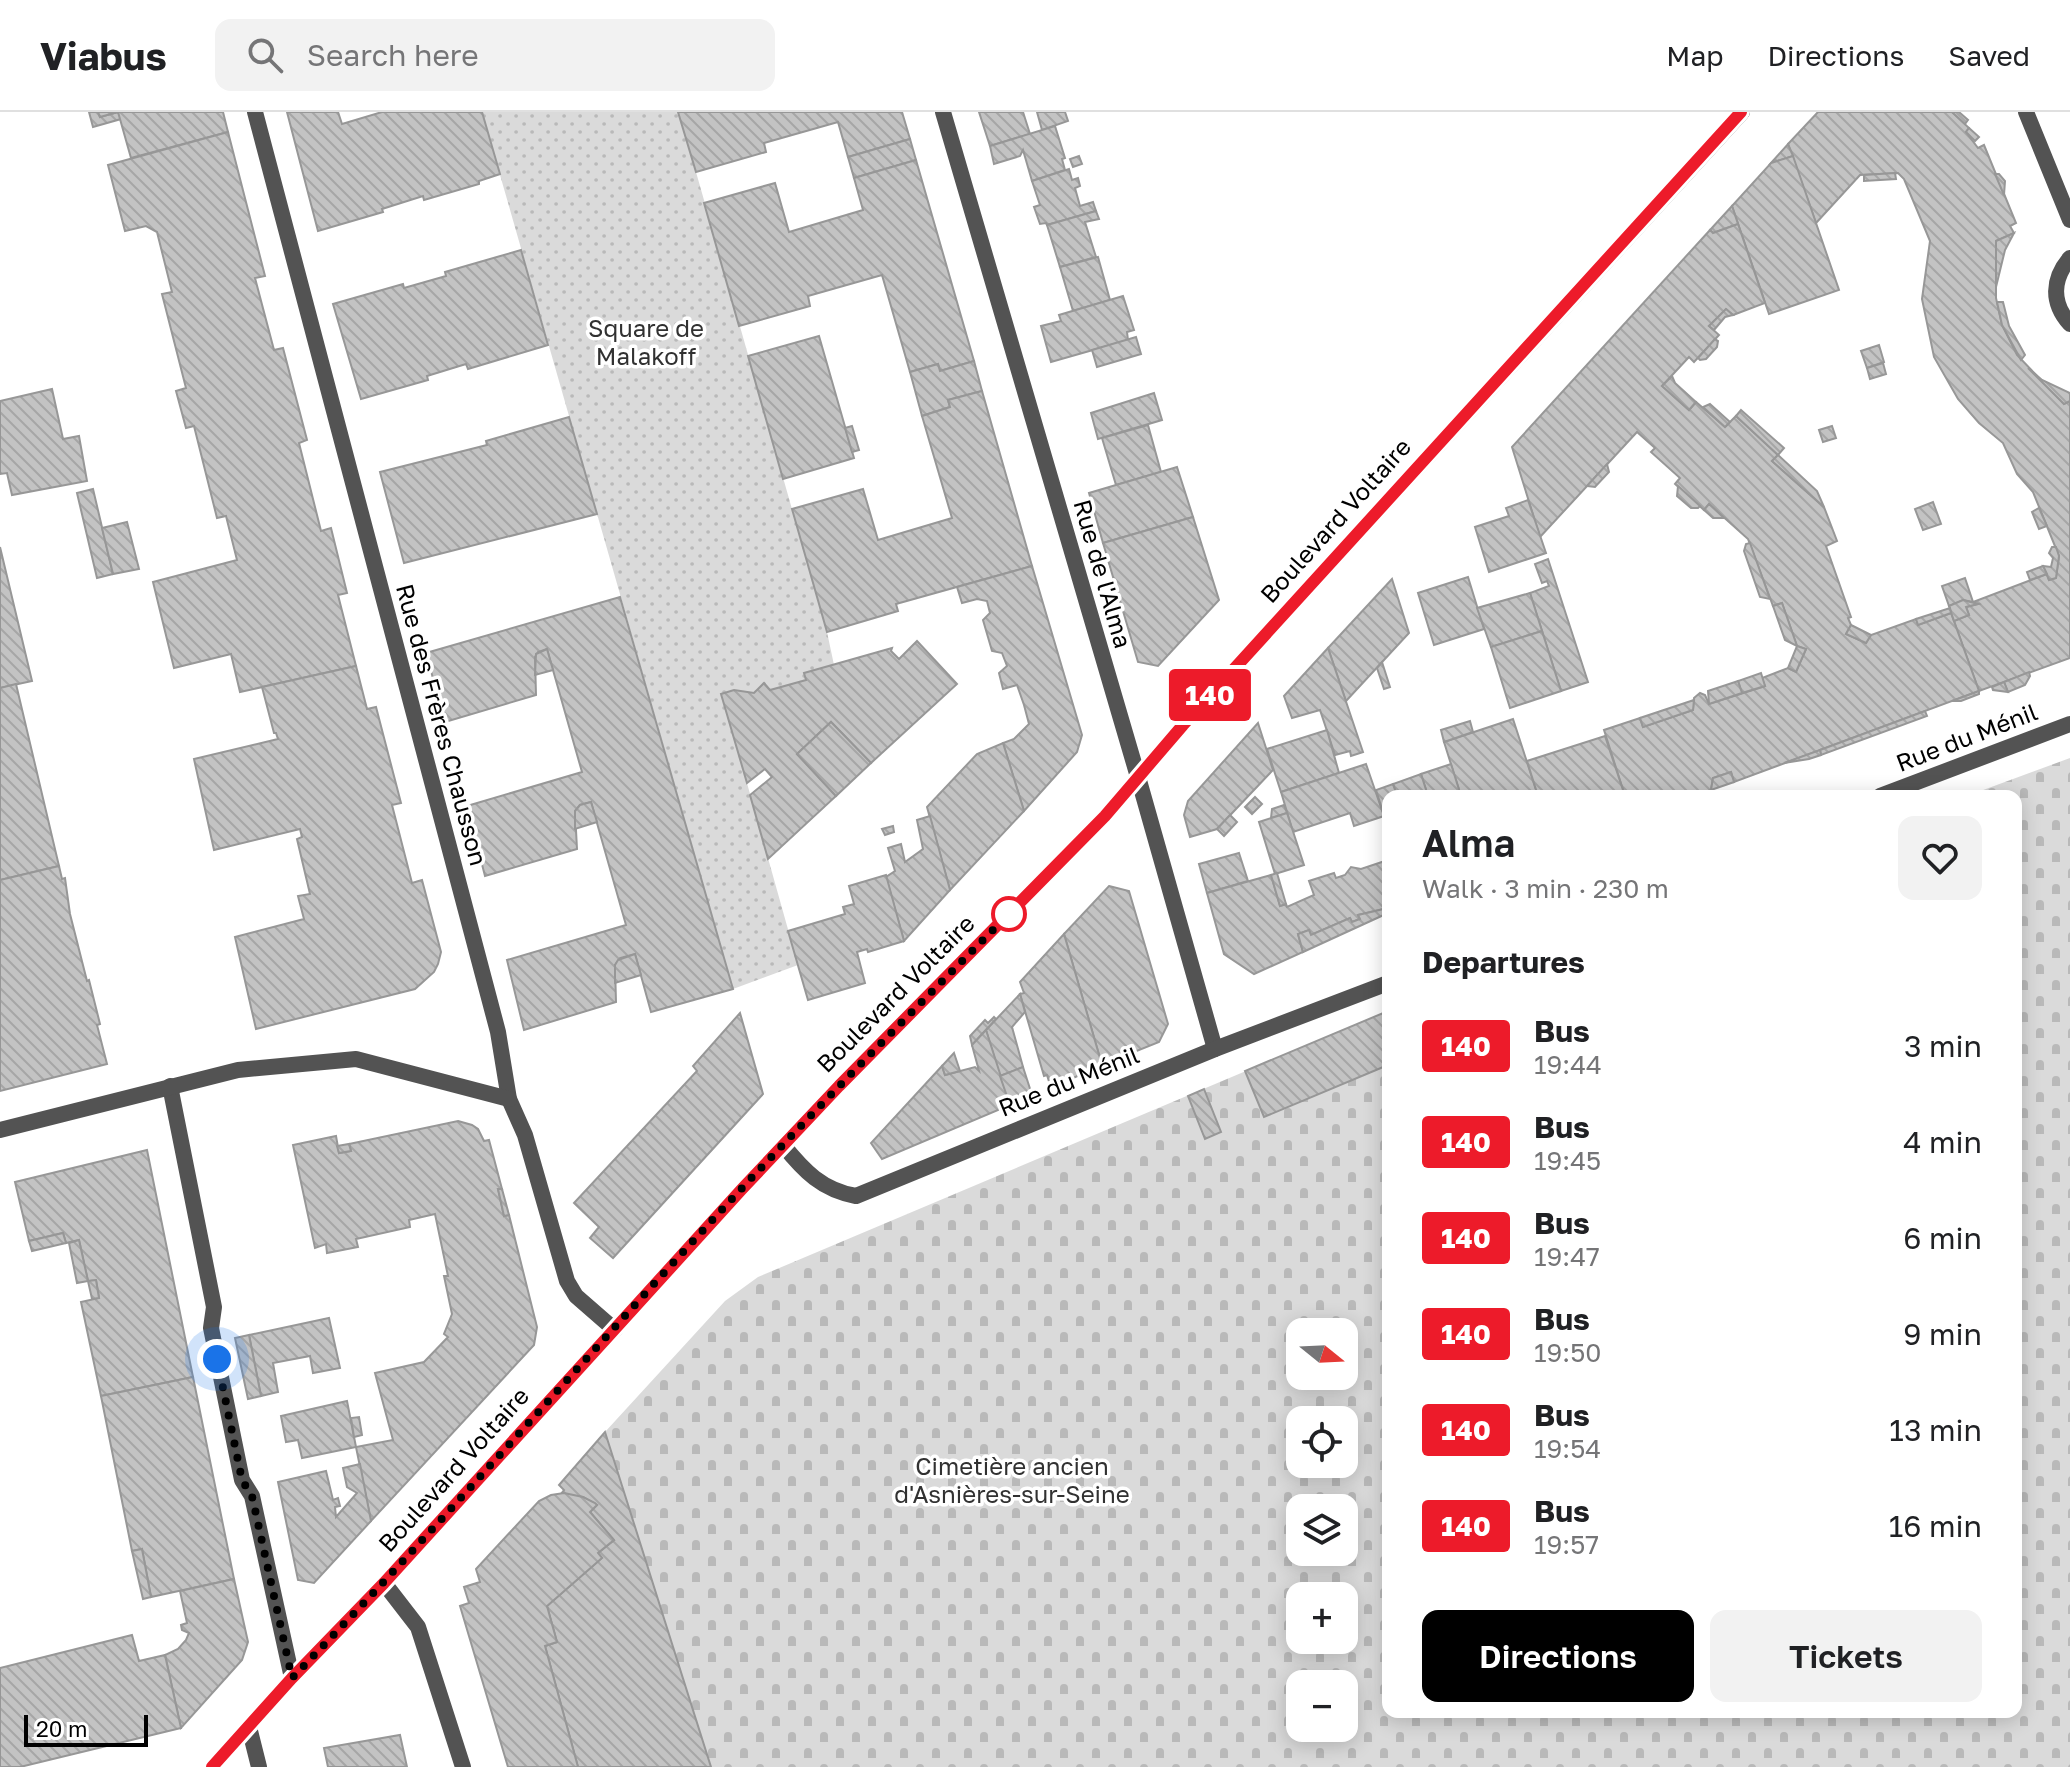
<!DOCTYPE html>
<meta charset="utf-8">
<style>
body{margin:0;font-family:"Golos Text",sans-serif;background:#f2f2f2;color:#202124;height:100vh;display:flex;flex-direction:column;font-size:30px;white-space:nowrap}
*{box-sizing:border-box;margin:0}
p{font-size:26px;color:#757577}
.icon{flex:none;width:44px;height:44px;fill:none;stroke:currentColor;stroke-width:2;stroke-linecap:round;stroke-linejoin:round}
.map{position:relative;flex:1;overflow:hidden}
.sheet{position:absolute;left:1382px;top:678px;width:640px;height:928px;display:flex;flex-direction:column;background:#fff;border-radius:16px;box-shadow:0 4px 20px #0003}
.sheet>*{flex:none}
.badge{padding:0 16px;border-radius:6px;font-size:28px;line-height:52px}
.needle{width:52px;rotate:108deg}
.fabs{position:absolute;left:1286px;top:1206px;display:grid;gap:16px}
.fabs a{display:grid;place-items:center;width:72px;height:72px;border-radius:16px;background:#fff;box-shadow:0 4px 20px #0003;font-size:40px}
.scale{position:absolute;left:24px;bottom:20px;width:124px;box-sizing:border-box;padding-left:8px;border:4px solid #000;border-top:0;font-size:22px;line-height:28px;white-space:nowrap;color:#000;-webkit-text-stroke:6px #fff;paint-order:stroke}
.you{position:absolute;width:40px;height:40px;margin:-20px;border:6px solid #fff;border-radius:50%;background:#1a73e8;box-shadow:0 0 0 12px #1a73e833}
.map>.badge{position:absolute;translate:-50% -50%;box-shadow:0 0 0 4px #fff}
h2{padding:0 40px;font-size:30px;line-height:72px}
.round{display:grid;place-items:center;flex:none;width:84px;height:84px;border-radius:16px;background:#f2f2f2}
.overview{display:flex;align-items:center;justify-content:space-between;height:136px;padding:0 40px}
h1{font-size:38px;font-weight:600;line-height:60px}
.button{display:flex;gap:16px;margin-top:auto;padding:16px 40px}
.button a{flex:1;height:92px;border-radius:16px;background:#000;color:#fff;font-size:32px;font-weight:600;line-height:92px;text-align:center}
.button a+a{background:#f2f2f2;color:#202124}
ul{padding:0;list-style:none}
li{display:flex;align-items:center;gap:24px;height:96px;padding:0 40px}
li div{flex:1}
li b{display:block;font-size:30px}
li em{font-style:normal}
li .badge{min-width:88px;font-weight:700;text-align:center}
header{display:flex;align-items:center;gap:48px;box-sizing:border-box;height:112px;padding:0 40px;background:#fff;border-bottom:2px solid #e0e0e0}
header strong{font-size:38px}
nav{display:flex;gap:44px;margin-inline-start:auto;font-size:28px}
.search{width:560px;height:72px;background:#f2f2f2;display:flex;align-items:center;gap:20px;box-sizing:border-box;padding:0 28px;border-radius:16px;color:#757577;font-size:30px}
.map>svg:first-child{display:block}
.cemetery{fill:url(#cemetery-stones);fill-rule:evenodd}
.park{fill:url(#park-dots)}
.building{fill:url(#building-back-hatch);stroke:#979797;stroke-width:2}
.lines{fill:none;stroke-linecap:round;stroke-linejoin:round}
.street{stroke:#535353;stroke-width:16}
.secondary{stroke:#202020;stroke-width:16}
.line-casing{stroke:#fff;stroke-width:18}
.line{stroke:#ed1b2a;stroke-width:12}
.walk{stroke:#000;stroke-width:8;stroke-dasharray:0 14.4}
.stop-dot{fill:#fff;stroke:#ed1b2a;stroke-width:4}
.labels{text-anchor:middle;stroke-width:7;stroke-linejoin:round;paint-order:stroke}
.park-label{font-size:24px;fill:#313131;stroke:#fff}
.street-label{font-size:24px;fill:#000;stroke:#fff}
</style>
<header>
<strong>Viabus</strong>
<div class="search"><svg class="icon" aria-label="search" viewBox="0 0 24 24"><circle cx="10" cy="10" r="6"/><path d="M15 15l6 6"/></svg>Search here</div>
<nav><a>Map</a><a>Directions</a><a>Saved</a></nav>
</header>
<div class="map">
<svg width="2070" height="1655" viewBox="0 0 2070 1655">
<defs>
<pattern id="cemetery-stones" width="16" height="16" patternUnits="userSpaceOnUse" patternTransform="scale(2)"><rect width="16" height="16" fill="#dadada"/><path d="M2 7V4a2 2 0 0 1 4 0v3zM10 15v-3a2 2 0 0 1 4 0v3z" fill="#b9b9b9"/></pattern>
<pattern id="park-dots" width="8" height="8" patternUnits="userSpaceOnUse" patternTransform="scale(2)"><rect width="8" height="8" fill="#dadada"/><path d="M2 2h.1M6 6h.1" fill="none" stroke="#b9b9b9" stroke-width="1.8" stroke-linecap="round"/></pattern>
<pattern id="building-back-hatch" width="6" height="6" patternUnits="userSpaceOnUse" patternTransform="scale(2)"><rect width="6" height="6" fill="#c3c3c3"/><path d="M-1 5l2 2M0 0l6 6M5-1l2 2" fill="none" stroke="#a6a6a6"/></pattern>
</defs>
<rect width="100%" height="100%" fill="#fff"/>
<path class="cemetery" d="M2070,646v1009h-1359l-106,-335 120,-131 33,-24 630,-266v701h628v-916h-49zM1300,1220h44v44h-44zM1300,1308h44v44h-44zM1300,1396h44v44h-44zM1300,1484h44v44h-44zM1300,1572h44v44h-44z"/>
<polygon class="park" points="482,0 678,0 696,60 827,520 834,553 804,561 806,568 770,578 764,571 754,581 734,578 722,582 798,853 733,877"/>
<g class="building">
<polygon points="89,0 98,0 100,5 118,0 121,7 93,15"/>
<polygon points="98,0 223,0 228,20 131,46 118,0 100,5"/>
<polygon points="287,0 338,0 342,12 382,0 482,0 500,62 479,69 479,72 424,88 423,84 382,97 383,100 318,119"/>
<polygon points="678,0 902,0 910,27 848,45 838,10 764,31 766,40 696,60"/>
<polygon points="979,0 1023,0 1030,22 990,34"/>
<polygon points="1037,0 1065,0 1068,9 1042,18"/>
<polygon points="1818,0 1952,0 1969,16 1966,20 1978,36 1984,33 2016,111 2010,114 2014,121 1996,129 1996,186 2002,213 2017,243 2064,292 2070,289 2070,546 1979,579 1954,509 1969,503 1966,495 1978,492 1973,490 2047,462 2049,468 2056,466 2059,444 2033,380 2017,362 2003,331 1979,311 1958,287 1934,245 1922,187 1930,129 1904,67 1898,61 1860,63 1816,111 1788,32"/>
<polygon points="1952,0 1959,0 1968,8 1965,12"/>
<polygon points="1055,14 1065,46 1062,47 1065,58 1032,69 1023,38 1020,44 994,52 990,34"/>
<polygon points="1969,16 1979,25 1975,29 1966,20"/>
<polygon points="228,20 265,164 255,166 274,238 283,236 307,328 299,331 321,419 331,416 347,481 338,483 356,554 240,580 231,542 174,556 153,470 237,448 226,404 217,406 194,314 186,316 176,279 186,276 162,182 172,180 157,120 146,114 125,119 108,53"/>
<polygon points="910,27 916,48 854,66 848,45"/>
<polygon points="1788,32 1793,44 1771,51"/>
<polygon points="1079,44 1082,52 1073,55 1070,47"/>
<polygon points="1793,44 1839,178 1769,202 1732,94 1771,51"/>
<polygon points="916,48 974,249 940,259 938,252 910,260 882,163 808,184 810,194 739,214 704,91 775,71 789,120 863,98 854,66"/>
<polygon points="1069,57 1072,68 1078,66 1080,74 1075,76 1080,94 1093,90 1096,99 1047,113 1046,111 1040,112 1034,95 1040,93 1032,69"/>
<polygon points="1895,61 1896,67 1864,69 1864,63"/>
<polygon points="1995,62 1999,62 2005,69 2004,83"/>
<polygon points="1732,94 1738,112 1713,121 1710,118"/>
<polygon points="1096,99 1099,107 1085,110 1096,145 1060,155 1047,113"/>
<polygon points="1738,112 1765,191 1733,203 1726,197 1709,214 1719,223 1694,250 1689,245 1662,274 1689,298 1696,290 1725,315 1736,304 1778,343 1772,349 1824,395 1837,429 1826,434 1851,505 1848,506 1851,513 1846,522 1866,531 1871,523 1916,507 1918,513 1951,501 1979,579 1734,670 1731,660 1713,666 1711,678 1695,684 1625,684 1604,618 1640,606 1643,615 1693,598 1694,586 1700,581 1705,583 1709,592 1765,574 1762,566 1788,556 1796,560 1806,537 1797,534 1782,491 1773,494 1748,427 1709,392 1704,398 1675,372 1680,366 1651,340 1655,336 1637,320 1540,425 1512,335 1710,118 1713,121"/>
<polygon points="2014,121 2005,138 1996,175 1996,129"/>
<polygon points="521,138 548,233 468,257 466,252 427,264 428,268 361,287 333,192 403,172 404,176 446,164 445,160"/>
<polygon points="1098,145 1110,188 1073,199 1060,155"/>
<polygon points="1123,184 1134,218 1127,220 1128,228 1051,250 1041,214 1061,209 1059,203"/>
<polygon points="1997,190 2003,190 2009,214 2025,243 2021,248 2002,213"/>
<polygon points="1726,197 1733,203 1725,205 1714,218 1709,214"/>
<polygon points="819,224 854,346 783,367 748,244"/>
<polygon points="1136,225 1141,242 1097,255 1092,238"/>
<polygon points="1715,227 1718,229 1717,235 1706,247 1700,248 1698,246"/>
<polygon points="1879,233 1884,250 1867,256 1861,239"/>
<polygon points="974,249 982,279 948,288 950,295 922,304 910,260 938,252 940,259"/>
<polygon points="1883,251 1886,262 1870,267 1867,256"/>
<polygon points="2028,256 2042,268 2070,281 2070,289 2064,292"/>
<polygon points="1672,264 1675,271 1696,290 1689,298 1662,274"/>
<polygon points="52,277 63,327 79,324 87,369 12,383 7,361 0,362 0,289"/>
<polygon points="982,279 1032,454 896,492 898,499 827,520 792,397 863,377 878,428 952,406 922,304 950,295 948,288"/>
<polygon points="1154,281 1162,308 1098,327 1091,301"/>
<polygon points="1710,292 1730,310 1725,315 1703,295"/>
<polygon points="1741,298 1784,336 1778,343 1736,304"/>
<polygon points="569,305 597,402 404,451 380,360 487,333 486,329"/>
<polygon points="1148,313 1161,360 1116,373 1102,326"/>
<polygon points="852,314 859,338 852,340 845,316"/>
<polygon points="1832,314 1836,326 1823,330 1819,318"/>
<polygon points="1778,343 1817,379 1824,395 1772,349"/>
<polygon points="1607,352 1609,360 1595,375 1587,374"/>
<polygon points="1177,355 1193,405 1103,431 1089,381"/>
<polygon points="1678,374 1700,394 1698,396 1691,396 1677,384"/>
<polygon points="93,377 113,462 97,466 77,381"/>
<polygon points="1528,388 1546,441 1489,460 1475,415 1509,404 1506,396"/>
<polygon points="1933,390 1941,412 1923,418 1915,397"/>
<polygon points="1709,392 1724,406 1713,406 1704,398"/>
<polygon points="2039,396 2047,414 2039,417 2032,400"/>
<polygon points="1193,405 1219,488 1158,554 1138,550 1103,431"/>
<polygon points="127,410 139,457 113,462 102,416"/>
<polygon points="1750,431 1770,487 1760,485 1744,439 1746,432"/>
<polygon points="0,435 32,569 0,576"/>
<polygon points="2056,435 2059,444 2056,466 2049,468 2043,454 2051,455 2053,446 2049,441 2052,435"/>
<polygon points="1548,447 1588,570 1561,579 1530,481 1549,474 1547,469 1542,471 1535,452"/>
<polygon points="1032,454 1082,623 1077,640 1024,699 1003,631 1014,627 1029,612 1024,593 1017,573 1003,577 999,561 1007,554 1002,541 992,539 983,508 990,501 987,489 977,487 962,491 957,475"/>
<polygon points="2043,454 2047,462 2030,468 2027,460"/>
<polygon points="1468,465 1484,517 1434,533 1418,481"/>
<polygon points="1965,466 1973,490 1963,488 1949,494 1942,474"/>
<polygon points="1392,467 1409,521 1346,589 1328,536"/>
<polygon points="1530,481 1542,519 1491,535 1477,496"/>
<polygon points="620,485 733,877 651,900 635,842 620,846 615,853 616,890 524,918 507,848 626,813 591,690 580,693 575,699 577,737 485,764 467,694 582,660 547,537 538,540 535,545 536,583 445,610 426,541"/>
<polygon points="1963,488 1978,492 1966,495 1969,503 1954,509 1949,494"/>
<polygon points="1782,491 1797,534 1785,528 1773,494"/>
<polygon points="1950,496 1951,501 1918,513 1916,507"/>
<polygon points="1851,513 1871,523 1866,531 1846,522"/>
<polygon points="1542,519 1561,579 1510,596 1491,535"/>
<polygon points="917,529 957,572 871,651 831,610 797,642 836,684 768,747 750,683 772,665 765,657 747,671 721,582 734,578 754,581 764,571 770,578 806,568 804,561 892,536 891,539 899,547"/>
<polygon points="1797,534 1806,537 1796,560 1788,556"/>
<polygon points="1328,536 1363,640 1351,644 1350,639 1335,643 1320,598 1292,606 1284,584"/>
<polygon points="547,537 553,558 535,563 536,542"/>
<polygon points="1382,550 1390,575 1384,577 1377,556"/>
<polygon points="356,554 367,597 376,595 401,691 392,693 412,771 422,768 441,840 438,852 434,860 415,877 256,917 235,825 304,807 298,784 310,782 297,727 302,725 300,717 214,738 194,647 278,627 276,621 274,621 262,575"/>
<polygon points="2029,560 2030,564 2025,573 2008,580 2004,570"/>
<polygon points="1761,561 1765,574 1742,581 1738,569"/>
<polygon points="1738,569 1742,581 1709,592 1708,579"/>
<polygon points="2004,570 2008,580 1993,578 1992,575"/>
<polygon points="16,572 59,754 0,768 0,576"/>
<polygon points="1979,579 1979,582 1961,589 1952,589"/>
<polygon points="1694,588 1693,598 1643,615 1640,606"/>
<polygon points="1925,599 1927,604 1821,643 1820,638"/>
<polygon points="1513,607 1538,684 1461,684 1444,630"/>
<polygon points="1470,609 1473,620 1444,630 1441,618"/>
<polygon points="831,610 871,651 836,684 797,642"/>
<polygon points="1258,611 1273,658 1217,717 1190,725 1184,703 1188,689"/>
<polygon points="1327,618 1339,661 1281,680 1267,637"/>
<polygon points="1605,624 1625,684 1538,684 1527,649"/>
<polygon points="1003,631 1024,699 950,778 927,695 977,642"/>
<polygon points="1820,638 1821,643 1809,647 1784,651"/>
<polygon points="1366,652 1384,704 1354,714 1350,701 1293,720 1281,680"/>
<polygon points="1451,652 1461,684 1428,684 1421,662"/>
<polygon points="1731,660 1734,670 1711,678 1713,666"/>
<polygon points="1421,662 1428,684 1397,684 1393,672"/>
<polygon points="1393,672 1397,684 1388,684 1388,716 1376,678"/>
<polygon points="1255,685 1262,692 1252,702 1245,695"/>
<polygon points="591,690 597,710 575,717 575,699 580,693"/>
<polygon points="1284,693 1287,701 1271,706 1272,697"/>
<polygon points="1287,701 1304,753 1275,762 1259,710"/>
<polygon points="1230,703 1237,710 1224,724 1217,717"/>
<polygon points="930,704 950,778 904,829 886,765 895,759 888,736 901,732 905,750 923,737 917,708"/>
<polygon points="893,714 894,720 885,723 882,717"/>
<polygon points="1239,741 1248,769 1207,781 1199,752"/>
<polygon points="1388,748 1388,796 1358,803 1360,807 1352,810 1350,806 1311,823 1309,818 1298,822 1303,840 1254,862 1224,842 1207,781 1271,763 1280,794 1286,792 1287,795 1314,783 1309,769 1334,761 1336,766 1345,763 1351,755 1361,757"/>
<polygon points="59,754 62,767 65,766 70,802 87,869 89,868 100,912 97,913 107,952 0,979 0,768"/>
<polygon points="1277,761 1286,792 1280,794 1271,763"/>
<polygon points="886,763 904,829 868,840 867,837 857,840 865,871 808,888 788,819 845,802 843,795 854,792 849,774"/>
<polygon points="1109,774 1129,779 1168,912 1159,930 1102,953 1064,822"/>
<polygon points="1388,796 1388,801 1303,840 1298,822 1309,818 1311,823 1350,806 1352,810 1360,807 1358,803"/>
<polygon points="1064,822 1102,953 1051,976 1047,963 1044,964 1020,882 1024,881 1020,870"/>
<polygon points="635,842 641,863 615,871 615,853 618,848"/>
<polygon points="1020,882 1025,900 1012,915 1023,955 1000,964 986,918"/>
<polygon points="1388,899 1388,953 1264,1005 1245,959"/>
<polygon points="740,901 763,982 613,1146 590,1126 599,1115 574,1091 697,959 693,954"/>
<polygon points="994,905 996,907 972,933 970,924 985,908 988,911"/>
<polygon points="986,918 1010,993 882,1047 871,1031 942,954 945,963 975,955 979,959 972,933"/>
<polygon points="954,941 960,959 945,963 942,954"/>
<polygon points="1023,955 1032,983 1010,993 1000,964"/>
<polygon points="1204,977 1221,1020 1205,1027 1188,984"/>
<polygon points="458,1009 472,1013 478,1017 484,1029 489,1028 502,1077 498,1077 504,1104 509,1103 537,1215 534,1233 371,1409 356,1335 393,1328 375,1261 424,1250 448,1225 444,1222 452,1202 444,1164 448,1164 435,1102 409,1108 410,1115 356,1127 358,1135 327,1141 326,1132 315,1136 293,1033 336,1024 339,1041 351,1039 349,1032"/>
<polygon points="349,1032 351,1039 339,1041 337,1034"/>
<polygon points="147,1038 193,1265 101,1284 81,1190 99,1186 96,1168 88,1169 79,1128 66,1131 63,1121 29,1129 15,1070"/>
<polygon points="498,1077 502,1077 509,1103 504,1104"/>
<polygon points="63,1121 66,1131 32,1139 29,1129"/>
<polygon points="79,1128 88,1169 77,1171 69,1131"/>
<polygon points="96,1168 99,1186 92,1187 88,1169"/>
<polygon points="329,1206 340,1256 313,1261 310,1244 273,1251 278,1280 261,1284 249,1223"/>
<polygon points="249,1223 261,1284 248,1287 235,1226"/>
<polygon points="193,1265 234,1467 151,1485 142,1437 132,1439 101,1284"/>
<polygon points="347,1289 356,1335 302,1346 298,1328 286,1330 281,1304"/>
<polygon points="359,1305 362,1323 354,1325 351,1306"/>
<polygon points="605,1320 711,1655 578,1655 545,1534 557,1530 547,1494 602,1446 598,1441 614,1428 590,1400 597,1393 583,1385 561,1382 564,1378 559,1373"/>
<polygon points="360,1352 371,1409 314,1471 298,1468 278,1370 326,1359 333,1388 338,1386 340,1394 335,1395 336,1405 357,1381 347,1375 343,1356"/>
<polygon points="564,1381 583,1385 595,1391 597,1393 590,1400 614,1428 598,1441 602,1446 547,1494 557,1530 545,1534 578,1655 508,1655 460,1494 469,1491 464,1475 480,1470 476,1457 539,1389 551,1383"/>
<polygon points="142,1437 151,1485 143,1487 132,1439"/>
<polygon points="234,1467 248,1530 242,1548 181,1616 165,1543 178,1537 186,1528 189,1521 182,1518 181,1513 187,1511 180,1479"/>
<polygon points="132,1523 139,1549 165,1543 181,1616 20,1655 0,1655 0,1556"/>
<polygon points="400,1623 407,1655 328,1655 324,1636"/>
</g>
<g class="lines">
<g class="street">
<polyline points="255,0 498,920 509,987 525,1023 567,1169 576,1184 615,1218"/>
<polyline points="943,0 1138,665 1215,937"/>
<polyline points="2026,0 2070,108"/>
<path d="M2070,146c-18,21 -19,45 0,66"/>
<polyline points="1880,684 2070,612"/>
<polyline points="170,974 214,1195 211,1216 242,1368 252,1384 292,1566"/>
<polyline points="0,1018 238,958 356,947 509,987"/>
<path d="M783,1033c21,26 39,45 73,51l359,-147 173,-66"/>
<polyline points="384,1471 418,1515 463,1655"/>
<polyline points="249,1615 259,1655"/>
</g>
<polyline class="secondary" points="212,1655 292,1566 384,1471 742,1077 839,974 1105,704 1183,613 1742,0"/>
</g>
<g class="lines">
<defs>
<polyline id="line" points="212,1655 292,1566 384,1471 742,1077 839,974 1105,704 1183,613 1741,0"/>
</defs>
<use href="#line" class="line-casing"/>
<use href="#line" class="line"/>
<path class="walk" d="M217,1247l25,121 10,16 40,182c155,-159 299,-328 451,-491 90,-96 182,-189 275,-282l-9,9"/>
</g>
<circle class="stop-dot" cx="1009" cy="802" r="16"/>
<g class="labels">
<g class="park-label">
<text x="646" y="225">Square de<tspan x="646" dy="28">Malakoff</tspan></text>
<text x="1012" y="1363">Cimetière ancien<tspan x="1012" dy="28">d'Asnières-sur-Seine</tspan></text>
</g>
<g class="street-label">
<text transform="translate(1336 409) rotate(-48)" y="8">Boulevard Voltaire</text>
<text transform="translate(1102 462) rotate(74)" y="8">Rue de l'Alma</text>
<text transform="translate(441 613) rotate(75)" y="8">Rue des Frères Chausson</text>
<text transform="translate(1967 626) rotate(-21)" y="8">Rue du Ménil</text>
<text transform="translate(896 882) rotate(-45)" y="8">Boulevard Voltaire</text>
<text transform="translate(1069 970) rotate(-22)" y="8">Rue du Ménil</text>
<text transform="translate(454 1358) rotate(-48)" y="8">Boulevard Voltaire</text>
</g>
</g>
</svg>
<div class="fabs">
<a><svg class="needle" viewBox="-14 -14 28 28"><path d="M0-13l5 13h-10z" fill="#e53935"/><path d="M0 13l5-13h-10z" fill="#757577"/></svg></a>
<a><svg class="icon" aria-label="locate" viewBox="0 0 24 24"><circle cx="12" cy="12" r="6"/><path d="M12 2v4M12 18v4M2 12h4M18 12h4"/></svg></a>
<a><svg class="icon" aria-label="layers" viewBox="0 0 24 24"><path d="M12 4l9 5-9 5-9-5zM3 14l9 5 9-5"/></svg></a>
<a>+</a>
<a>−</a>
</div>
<div class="scale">20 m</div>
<div class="you" style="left:217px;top:1247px"></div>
<b class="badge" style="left:1210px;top:583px;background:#ed1b2a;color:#fff">140</b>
<section class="sheet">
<div class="overview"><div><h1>Alma</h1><p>Walk · 3 min · 230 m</p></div><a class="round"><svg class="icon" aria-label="heart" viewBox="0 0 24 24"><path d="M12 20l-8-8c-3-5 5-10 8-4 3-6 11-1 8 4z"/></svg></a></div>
<h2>Departures</h2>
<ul>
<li><span class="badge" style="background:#ed1b2a;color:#fff">140</span><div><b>Bus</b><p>19:44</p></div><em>3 min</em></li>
<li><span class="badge" style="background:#ed1b2a;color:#fff">140</span><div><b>Bus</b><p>19:45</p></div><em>4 min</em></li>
<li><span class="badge" style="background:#ed1b2a;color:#fff">140</span><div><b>Bus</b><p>19:47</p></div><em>6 min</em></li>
<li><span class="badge" style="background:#ed1b2a;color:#fff">140</span><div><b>Bus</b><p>19:50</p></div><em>9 min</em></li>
<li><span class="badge" style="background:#ed1b2a;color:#fff">140</span><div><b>Bus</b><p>19:54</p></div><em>13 min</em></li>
<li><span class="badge" style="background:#ed1b2a;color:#fff">140</span><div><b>Bus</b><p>19:57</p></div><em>16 min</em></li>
</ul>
<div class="button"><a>Directions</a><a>Tickets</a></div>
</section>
</div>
